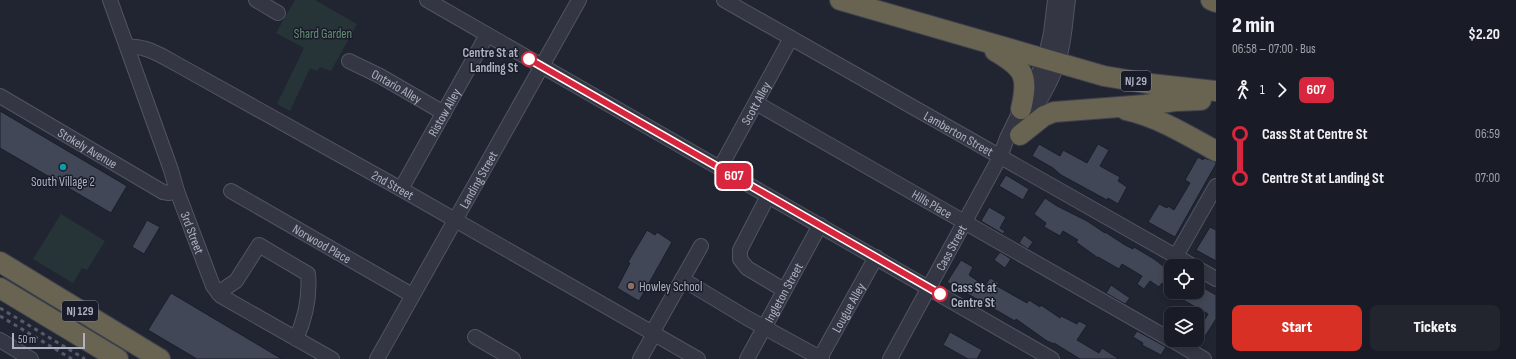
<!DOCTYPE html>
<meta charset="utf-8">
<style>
body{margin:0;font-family:"Sofia Sans Condensed",sans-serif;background:#22252e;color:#f1f3f6;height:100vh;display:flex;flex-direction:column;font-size:15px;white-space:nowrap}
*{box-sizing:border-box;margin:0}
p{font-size:13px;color:#9fa1a7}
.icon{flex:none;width:22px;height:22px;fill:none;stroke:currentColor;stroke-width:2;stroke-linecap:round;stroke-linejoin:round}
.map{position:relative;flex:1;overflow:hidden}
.sheet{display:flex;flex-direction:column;background:#191c26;width:300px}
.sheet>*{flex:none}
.badge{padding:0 8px;border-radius:6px;font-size:14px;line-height:26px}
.fabs{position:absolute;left:1164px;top:259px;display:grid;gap:8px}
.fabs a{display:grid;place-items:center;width:40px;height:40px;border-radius:8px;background:#191c26;box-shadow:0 2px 6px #0003,0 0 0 1px #373a43;font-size:20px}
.scale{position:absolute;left:12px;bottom:10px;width:73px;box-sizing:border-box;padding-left:4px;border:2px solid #adb1c0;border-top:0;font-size:11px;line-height:14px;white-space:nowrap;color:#adb1c0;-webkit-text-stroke:3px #191c28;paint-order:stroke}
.map>.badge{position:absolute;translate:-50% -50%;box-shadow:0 0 0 2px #fff}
.legs{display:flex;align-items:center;gap:6px;height:44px;padding:0 16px;font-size:13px}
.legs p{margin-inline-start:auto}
.headline{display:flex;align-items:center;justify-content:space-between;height:68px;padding:0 16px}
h1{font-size:22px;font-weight:800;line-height:30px}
.action{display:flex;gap:8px;margin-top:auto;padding:8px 16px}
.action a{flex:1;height:46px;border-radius:8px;background:#d93025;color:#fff;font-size:16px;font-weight:800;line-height:46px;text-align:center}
.action a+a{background:#22252e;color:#f1f3f6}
ul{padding:0 16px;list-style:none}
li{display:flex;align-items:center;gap:14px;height:44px;font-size:15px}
li i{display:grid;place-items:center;width:6px;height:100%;margin:0 5px;background:currentColor}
li i::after{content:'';width:10px;height:10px;margin:-5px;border:3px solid;border-radius:50%;background:#191c26}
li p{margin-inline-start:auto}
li:first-child i{background:linear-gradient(#0000 50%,currentColor 0)}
li:last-child i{background:linear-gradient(currentColor 50%,#0000 0)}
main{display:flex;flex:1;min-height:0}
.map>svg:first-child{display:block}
.green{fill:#263437}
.building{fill:#424757;stroke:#1b1e2a}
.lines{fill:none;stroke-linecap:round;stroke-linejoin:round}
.minor-casing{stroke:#515461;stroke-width:16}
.highway-casing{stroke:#3e414e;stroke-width:22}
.minor{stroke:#343743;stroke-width:14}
.highway{stroke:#686451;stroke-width:20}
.rail{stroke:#565a6a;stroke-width:3;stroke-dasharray:4 4;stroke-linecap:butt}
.line-1-casing{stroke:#fff;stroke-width:9}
.line-1{stroke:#d7263d;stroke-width:6}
.stop-1-dot{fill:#fff;stroke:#d7263d;stroke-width:2}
.culture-dot{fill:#0f9aa8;stroke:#191c28;stroke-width:1.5}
.education-dot{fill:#8d6e63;stroke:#191c28;stroke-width:1.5}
.labels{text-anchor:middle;stroke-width:3;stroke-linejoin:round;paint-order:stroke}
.shield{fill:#191c28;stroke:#818492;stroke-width:1}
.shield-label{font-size:12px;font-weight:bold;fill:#adb1c0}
.park-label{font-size:13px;fill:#688e78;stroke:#191c28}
.stop-label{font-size:13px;font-weight:bold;fill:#adb1c0;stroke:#191c28;text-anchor:end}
.street-label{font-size:13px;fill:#adb1c0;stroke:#191c28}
.poi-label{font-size:13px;fill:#adb1c0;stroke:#191c28}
</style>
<main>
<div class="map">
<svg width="1216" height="359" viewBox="0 0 1216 359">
<rect width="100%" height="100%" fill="#212532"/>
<g class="green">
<polygon points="295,0 315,0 357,24 331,71 320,67 317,71 310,68 290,111 277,104 304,48 276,33"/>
<polygon points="61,214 105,241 87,270 82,268 73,283 33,259"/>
</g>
<g class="building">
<polygon points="0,111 127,186 111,213 0,148"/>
<polygon points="1039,144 1060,156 1063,150 1087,163 1098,144 1109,150 1100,166 1120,177 1118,181 1127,187 1118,204 1108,198 1107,200 1061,175 1053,168 1032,156"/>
<polygon points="1198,157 1203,160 1204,158 1216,162 1216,164 1175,237 1148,222 1159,204 1167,208 1168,206 1174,210 1190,183 1185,180"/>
<polygon points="1006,175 1029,189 1023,200 999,186"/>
<polygon points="1045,198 1057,206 1087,221 1105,233 1105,232 1125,245 1133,249 1134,247 1154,259 1171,272 1171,290 1162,283 1159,287 1150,281 1144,289 1137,284 1142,276 1122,264 1119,269 1098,257 1098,258 1076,242 1078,240 1063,231 1060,236 1044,227 1046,223 1034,214"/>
<polygon points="989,207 1006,217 1000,228 1005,231 1003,234 981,221"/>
<polygon points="147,220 160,227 144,254 132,247"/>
<polygon points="1210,227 1216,230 1216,261 1196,250"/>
<polygon points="647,230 655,235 657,232 672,242 639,301 617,288 630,263 628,262"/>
<polygon points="1024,235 1033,242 1028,249 1019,243"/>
<polygon points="1000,252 1011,259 1005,268 994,260"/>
<polygon points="961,260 973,267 969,275 985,286 990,278 999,283 997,286 1027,303 1029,300 1040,307 1041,305 1060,318 1061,316 1077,324 1079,321 1087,325 1077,340 1099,353 1102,348 1119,359 1080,359 1054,343 1054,344 1047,341 1016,319 1015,321 947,282"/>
<polygon points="1197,284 1216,295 1216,319 1199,346 1197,345 1197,332 1208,314 1169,292 1197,292"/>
<polygon points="1111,285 1130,298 1125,304 1106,293"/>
<polygon points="171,293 282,359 197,359 148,330"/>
<polygon points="1137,331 1166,347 1161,355 1142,345 1143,343 1133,337"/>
<polygon points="950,332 982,350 977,359 968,359 943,345"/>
</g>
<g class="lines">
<defs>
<g id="minor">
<path id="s1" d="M110,0l61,170 6,21 36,95 8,10 111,63"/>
<polyline points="256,0 278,13"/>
<polyline points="427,0 1052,359"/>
<path id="s2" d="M724,0l469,266"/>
<path id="s3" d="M128,47c19,-2 37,11 54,20l219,122 297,170"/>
<path id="s4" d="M349,61l31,15 64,37"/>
<path id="s5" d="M0,96l163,96 6,1 8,-2"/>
<path id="s6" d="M756,103l415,237"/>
<path d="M1023,129c12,-22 28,-44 35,-68 7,-20 7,-41 10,-61"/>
<path id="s7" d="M720,168l71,-130"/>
<path id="s8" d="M401,189l86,-154"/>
<path id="s9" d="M231,191l181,104"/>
<polyline points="768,196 740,250 740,259 747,268 784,290"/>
<polyline points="1176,256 1216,186"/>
<polyline points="1197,268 1216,279"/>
<polyline points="682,279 747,318 822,359"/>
<path d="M218,293l18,-12 23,-36 49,29c2,21 -3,45 -12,65"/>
<polyline points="652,333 701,246"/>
<polyline points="475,337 513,359"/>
<polyline points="0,340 31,359"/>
<polyline points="1172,340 1204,359"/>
<path id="s10" d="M820,358l56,-101"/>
<path id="s11" d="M377,359l202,-359"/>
<polyline points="640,359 654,334"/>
<path id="s12" d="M747,359l73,-134"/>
<path id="s13" d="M890,359l110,-202 7,-19 38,-78 6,-27 4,-33"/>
</g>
<g id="highway">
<polyline points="840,0 1104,76 1151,84 1216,91"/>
<polyline points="1211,0 1216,2"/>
<path d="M995,51c29,17 34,24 26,58"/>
<path d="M1126,110c32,7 61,25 90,41"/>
<polyline points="1020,135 1044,116 1054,112 1145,105 1175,101 1201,100"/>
<polyline points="0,262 160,359"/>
<polyline points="0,288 118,359"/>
</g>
</defs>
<use href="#minor" class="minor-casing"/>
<use href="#highway" class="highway-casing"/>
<use href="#minor" class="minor"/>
<use href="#highway" class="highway"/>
<g class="rail">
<polyline points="0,308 85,359"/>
<polyline points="0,316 72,359"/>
</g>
</g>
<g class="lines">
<defs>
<polyline id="line-1" points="529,59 940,294"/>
</defs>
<use href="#line-1" class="line-1-casing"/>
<use href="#line-1" class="line-1"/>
</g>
<g class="stop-1-dot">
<circle cx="529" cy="59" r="7"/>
<circle cx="940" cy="294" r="7"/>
</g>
<circle class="culture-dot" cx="63" cy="167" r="4"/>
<circle class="education-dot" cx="631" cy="286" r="4"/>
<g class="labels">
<g class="shield">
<rect x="1121" y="71" width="30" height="20" rx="3"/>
<rect x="62" y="301" width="36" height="20" rx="3"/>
</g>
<g class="shield-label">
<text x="1136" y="85">NJ 29</text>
<text x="80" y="315">NJ 129</text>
</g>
<g class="park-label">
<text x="323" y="38">Shard Garden</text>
</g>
<g class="stop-label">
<text x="518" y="57">Centre St at<tspan x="518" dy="15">Landing St</tspan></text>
<text x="951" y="292" text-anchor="start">Cass St at<tspan x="951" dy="15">Centre St</tspan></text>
</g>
<g class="street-label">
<text dy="5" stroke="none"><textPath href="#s4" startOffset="54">Ontario Alley</textPath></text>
<text dy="5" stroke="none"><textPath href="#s7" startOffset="74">Scott Alley</textPath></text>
<text dy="5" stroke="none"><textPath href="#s8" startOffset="88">Ristow Alley</textPath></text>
<text dy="5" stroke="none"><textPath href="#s2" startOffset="270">Lamberton Street</textPath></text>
<text dy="5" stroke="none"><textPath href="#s5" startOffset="102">Stokely Avenue</textPath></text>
<text dy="5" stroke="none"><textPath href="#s11" startOffset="206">Landing Street</textPath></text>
<text dy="5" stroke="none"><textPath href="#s3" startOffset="300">2nd Street</textPath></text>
<text dy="5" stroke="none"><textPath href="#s6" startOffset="203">Hills Place</textPath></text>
<text dy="5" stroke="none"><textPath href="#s1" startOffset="247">3rd Street</textPath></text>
<text dy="5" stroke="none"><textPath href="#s9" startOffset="105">Norwood Place</textPath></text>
<text dy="5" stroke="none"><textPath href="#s13" startOffset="127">Cass Street</textPath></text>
<text dy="5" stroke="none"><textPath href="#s12" startOffset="76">Ingleton Street</textPath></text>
<text dy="5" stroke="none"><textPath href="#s10" startOffset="58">Lougue Alley</textPath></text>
</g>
<g class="poi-label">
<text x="63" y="186">South Village 2</text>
<text x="639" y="291" text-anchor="start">Howley School</text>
</g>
</g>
</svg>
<div class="fabs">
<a><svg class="icon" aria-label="locate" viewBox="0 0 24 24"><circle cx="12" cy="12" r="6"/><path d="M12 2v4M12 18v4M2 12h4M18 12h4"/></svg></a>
<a><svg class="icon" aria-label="layers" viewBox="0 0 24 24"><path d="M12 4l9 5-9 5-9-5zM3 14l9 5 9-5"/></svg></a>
</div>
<div class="scale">50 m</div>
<b class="badge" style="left:734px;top:176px;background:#d7263d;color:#fff">607</b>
</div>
<section class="sheet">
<div class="headline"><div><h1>2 min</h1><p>06:58 – 07:00 · Bus</p></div><b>$2.20</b></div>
<div class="legs"><svg class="icon" aria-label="walk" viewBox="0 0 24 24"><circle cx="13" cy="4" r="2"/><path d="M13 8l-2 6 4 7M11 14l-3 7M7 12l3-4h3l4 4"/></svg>1<svg class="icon" aria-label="forward" viewBox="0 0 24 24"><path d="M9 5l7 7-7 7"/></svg><b class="badge" style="background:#d7263d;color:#fff">607</b></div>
<ul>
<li><i style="color:#d7263d"></i><b>Cass St at Centre St</b><p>06:59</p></li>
<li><i style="color:#d7263d"></i><b>Centre St at Landing St</b><p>07:00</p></li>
</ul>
<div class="action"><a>Start</a><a>Tickets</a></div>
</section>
</main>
